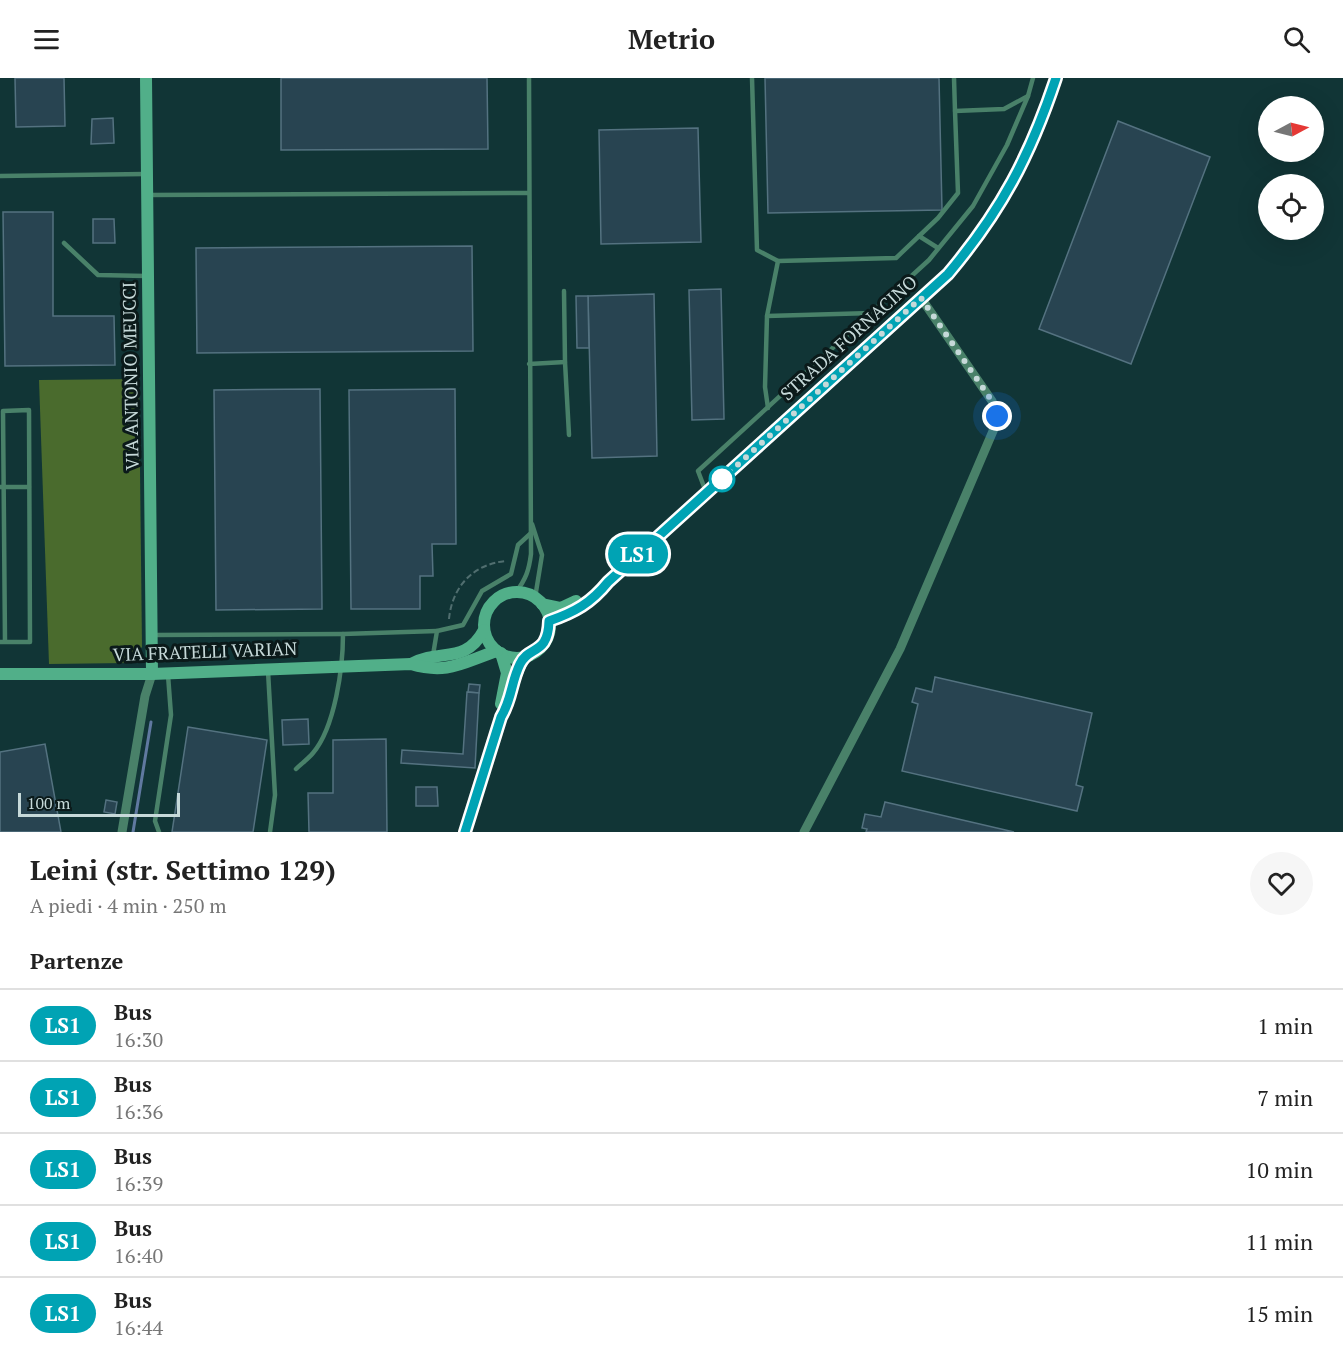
<!DOCTYPE html>
<html lang="it">
<meta charset="utf-8">
<style>
body{margin:0;font-family:"PT Serif",serif;background:#f6f6f6;color:#222;height:100vh;display:flex;flex-direction:column;font-size:22px;white-space:nowrap}
*{box-sizing:border-box;margin:0}
p{font-size:20px;color:#767676}
.icon{flex:none;width:33px;height:33px;fill:none;stroke:currentColor;stroke-width:2;stroke-linecap:round;stroke-linejoin:round}
.map{position:relative;height:754px;overflow:hidden}
.panel{display:flex;flex-direction:column;background:#fff;flex:1}
.panel>*{flex:none}
.badge{padding:0 12px;border-radius:20px;font-size:21px;line-height:39px}
.needle{width:39px;rotate:83deg}
.buttons{position:absolute;left:1258px;top:18px;display:grid;gap:12px}
.buttons a{display:grid;place-items:center;width:66px;height:66px;border-radius:50%;background:#fff;box-shadow:0 6px 24px #0002;font-size:30px}
.scale{position:absolute;left:18px;bottom:15px;width:162px;box-sizing:border-box;padding-left:6px;border:3px solid #c6d9d9;border-top:0;font-size:16px;line-height:21px;white-space:nowrap;color:#c6d9d9;-webkit-text-stroke:4px #0b1a1a;paint-order:stroke}
.you{position:absolute;width:30px;height:30px;margin:-15px;border:4px solid #fff;border-radius:50%;background:#1a73e8;box-shadow:0 0 0 9px #1a73e833}
.map>.badge{position:absolute;translate:-50% -50%;box-shadow:0 0 0 3px #fff}
h2{padding:0 30px;font-size:22px;line-height:54px}
.round{display:grid;place-items:center;flex:none;width:63px;height:63px;border-radius:32px;background:#f6f6f6}
.overview{display:flex;align-items:center;justify-content:space-between;height:102px;padding:0 30px}
h1{font-size:28px;font-weight:700;line-height:45px}
ul{padding:0;list-style:none}
li{display:flex;align-items:center;gap:18px;height:72px;padding:0 30px;border-top:2px solid #e0e0e0}
li div{flex:1}
li b{display:block;font-size:22px}
li em{font-style:normal}
li .badge{min-width:66px;font-weight:700;text-align:center}
header{display:flex;justify-content:space-between;align-items:center;height:78px;padding:0 30px;background:#fff;font-size:27px;font-weight:700}
.map>svg:first-child{display:block}
.forest{fill:#4a6b2d}
.lines{fill:none;stroke-linecap:round;stroke-linejoin:round}
.stream{stroke:#6079a0;stroke-width:3}
.building{fill:#284451;stroke:#547280;stroke-width:1.5}
.path{stroke:#506e6f;stroke-width:2;stroke-dasharray:6 3;stroke-linecap:butt}
.lane{stroke:#498169;stroke-width:4.5}
.street{stroke:#498169;stroke-width:9}
.secondary{stroke:#51af89;stroke-width:12}
.line-casing{stroke:#fff;stroke-width:14}
.line{stroke:#00a3b4;stroke-width:9}
.walk{stroke:#c6d9d9;stroke-width:6;stroke-dasharray:0 10.8}
.stop-dot{fill:#fff;stroke:#00a3b4;stroke-width:3}
.labels{text-anchor:middle;stroke-width:6;stroke-linejoin:round;paint-order:stroke}
.street-label{font-size:18px;fill:#c6d9d9;stroke:#0b1a1a}
</style>
<header><svg class="icon" aria-label="menu" viewBox="0 0 24 24"><path d="M4 6h16M4 12h16M4 18h16"/></svg>Metrio<svg class="icon" aria-label="search" viewBox="0 0 24 24"><circle cx="10" cy="10" r="6"/><path d="M15 15l6 6"/></svg></header>
<div class="map">
<svg width="1343" height="754" viewBox="0 0 1343 754">
<rect width="100%" height="100%" fill="#113536"/>
<polygon class="forest" points="139,301 142,569 127,585 49,586 39,302"/>
<g class="lines">
<polyline class="stream" points="133,754 151,644"/>
</g>
<g class="building">
<polygon points="15,0 64,0 65,48 16,49"/>
<polygon points="281,0 487,0 488,71 281,72"/>
<polygon points="765,0 939,0 942,132 768,135"/>
<polygon points="113,40 114,65 91,66 92,41"/>
<polygon points="1118,43 1210,79 1131,286 1039,251"/>
<polygon points="698,50 701,164 601,166 599,52"/>
<polygon points="3,134 53,134 53,238 114,238 115,287 5,288"/>
<polygon points="93,141 114,141 115,165 93,165"/>
<polygon points="472,168 473,273 197,275 196,170"/>
<polygon points="721,211 724,341 692,342 689,212"/>
<polygon points="654,216 657,378 592,380 588,218"/>
<polygon points="576,218 588,218 589,270 577,270"/>
<polygon points="320,311 322,531 216,532 214,312"/>
<polygon points="455,311 456,466 432,466 433,498 420,498 420,531 351,531 349,312"/>
<polygon points="935,599 1092,635 1076,707 1083,709 1077,733 902,693 918,626 912,624 916,610 932,614"/>
<polygon points="469,606 480,607 479,615 468,614"/>
<polygon points="467,614 479,615 475,690 401,685 402,672 463,676"/>
<polygon points="308,641 309,666 283,667 282,642"/>
<polygon points="188,649 267,662 253,754 172,754"/>
<polygon points="386,661 387,754 309,754 308,715 333,715 333,662"/>
<polygon points="45,666 61,754 0,754 0,674"/>
<polygon points="416,709 437,709 438,728 416,728"/>
<polygon points="106,722 117,724 115,736 104,734"/>
<polygon points="885,724 1014,754 866,754 867,751 862,750 865,736 881,739"/>
</g>
<g class="lines">
<path class="path" d="M449,541c3,-32 24,-55 57,-58"/>
<g class="lane">
<polyline points="752,0 757,172 778,183 896,180 938,140 958,115 955,33"/>
<polyline points="954,0 955,33 1004,31 1028,18 1033,0"/>
<polyline points="0,98 145,96"/>
<polyline points="148,117 528,115"/>
<polyline points="919,158 938,170"/>
<polyline points="64,165 98,197 146,198"/>
<polyline points="767,238 778,183"/>
<polyline points="565,284 569,357"/>
<polyline points="529,286 565,284 564,213"/>
<polyline points="768,330 765,309 767,238 872,235"/>
<polyline points="0,409 29,409"/>
<polyline points="706,414 698,393 929,182 973,128 1007,67 1028,18"/>
<polyline points="532,446 542,477 535,520"/>
<path d="M516,514c10,-13 13,-22 15,-38l-2,-476"/>
<polyline points="154,557 343,556"/>
<polyline points="0,564 30,564 29,332 3,333 5,564"/>
<polyline points="433,577 437,553 463,547 482,513 511,496 518,467 530,456"/>
<polyline points="268,593 275,717 270,754"/>
<path d="M296,691c5,-5 12,-10 17,-16 22,-26 30,-85 30,-119l94,-3"/>
<polyline points="159,754 155,743 171,637 168,597"/>
</g>
<g class="street">
<polyline points="122,754 145,618 152,596"/>
<polyline points="804,754 900,571 996,346 997,338 992,323 921,220"/>
</g>
<g class="secondary">
<polyline points="146,0 152,596"/>
<circle cx="517" cy="547" r="33"/>
<polyline points="542,526 561,530 576,523"/>
<path d="M549,543c26,-9 42,-18 59,-39l340,-308c53,-62 83,-119 108,-196"/>
<polyline points="501,575 507,595 501,626"/>
<path d="M411,586c30,-16 54,1 73,-34"/>
<path d="M0,596h152l259,-10c37,11 52,-2 86,-13"/>
<path d="M465,754l36,-115c12,-19 11,-42 24,-60"/>
</g>
</g>
<g class="lines">
<defs>
<path id="line" d="M465,754l36,-115c11,-18 10,-35 19,-53 9,-19 28,-8 29,-43 26,-9 42,-18 59,-39l340,-308c53,-63 82,-118 108,-196"/>
</defs>
<use href="#line" class="line-casing"/>
<use href="#line" class="line"/>
<polyline class="walk" points="722,401 921,220 992,323 997,338"/>
</g>
<circle class="stop-dot" cx="722" cy="401" r="12"/>
<g class="labels">
<g class="street-label">
<text transform="translate(849 260) rotate(-42)" y="6">STRADA FORNACINO</text>
<text transform="translate(131 298) rotate(-91)" y="6">VIA ANTONIO MEUCCI</text>
<text transform="translate(205 574) rotate(-2)" y="6">VIA FRATELLI VARIAN</text>
</g>
</g>
</svg>
<div class="buttons">
<a><svg class="needle" viewBox="-14 -14 28 28"><path d="M0-13l5 13h-10z" fill="#e53935"/><path d="M0 13l5-13h-10z" fill="#767676"/></svg></a>
<a><svg class="icon" aria-label="locate" viewBox="0 0 24 24"><circle cx="12" cy="12" r="6"/><path d="M12 2v4M12 18v4M2 12h4M18 12h4"/></svg></a>
</div>
<div class="scale">100 m</div>
<div class="you" style="left:997px;top:338px"></div>
<b class="badge" style="left:638px;top:476px;background:#00a3b4;color:#fff">LS1</b>
</div>
<section class="panel">
<div class="overview"><div><h1>Leini (str. Settimo 129)</h1><p>A piedi · 4 min · 250 m</p></div><a class="round"><svg class="icon" aria-label="heart" viewBox="0 0 24 24"><path d="M12 20l-8-8c-3-5 5-10 8-4 3-6 11-1 8 4z"/></svg></a></div>
<h2>Partenze</h2>
<ul>
<li><span class="badge" style="background:#00a3b4;color:#fff">LS1</span><div><b>Bus</b><p>16:30</p></div><em>1 min</em></li>
<li><span class="badge" style="background:#00a3b4;color:#fff">LS1</span><div><b>Bus</b><p>16:36</p></div><em>7 min</em></li>
<li><span class="badge" style="background:#00a3b4;color:#fff">LS1</span><div><b>Bus</b><p>16:39</p></div><em>10 min</em></li>
<li><span class="badge" style="background:#00a3b4;color:#fff">LS1</span><div><b>Bus</b><p>16:40</p></div><em>11 min</em></li>
<li><span class="badge" style="background:#00a3b4;color:#fff">LS1</span><div><b>Bus</b><p>16:44</p></div><em>15 min</em></li>
</ul>
</section>
